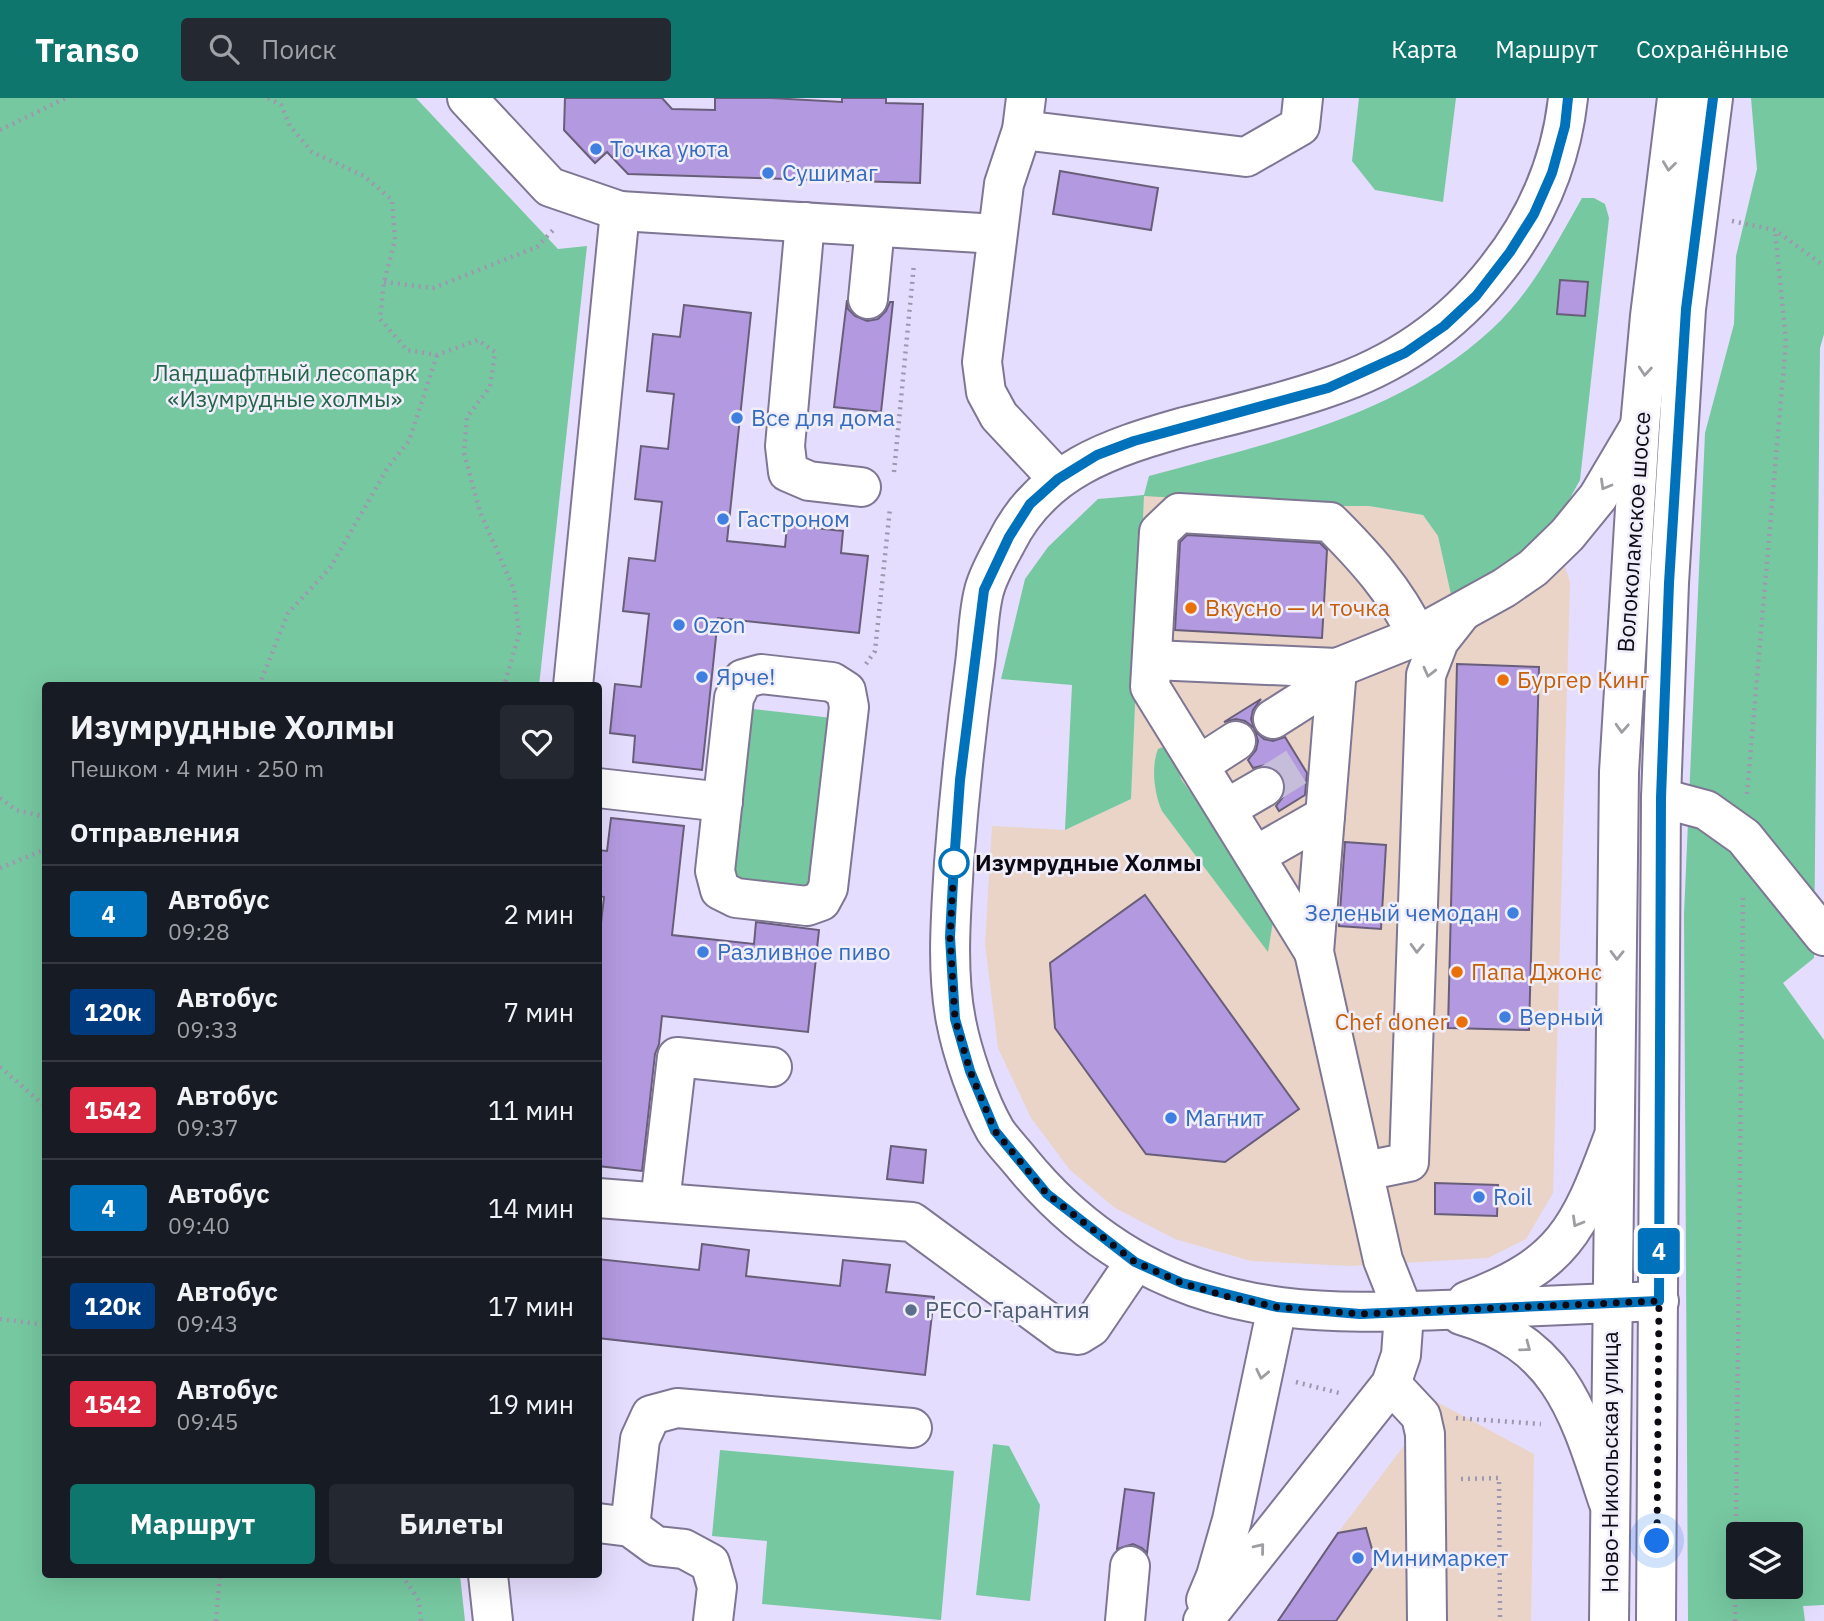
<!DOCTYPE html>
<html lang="ru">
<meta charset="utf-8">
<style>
body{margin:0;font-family:"IBM Plex Sans",sans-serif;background:#242831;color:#f1f3f6;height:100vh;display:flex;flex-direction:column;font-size:26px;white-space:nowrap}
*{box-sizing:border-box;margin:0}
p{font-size:23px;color:#9ea1a6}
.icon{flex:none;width:38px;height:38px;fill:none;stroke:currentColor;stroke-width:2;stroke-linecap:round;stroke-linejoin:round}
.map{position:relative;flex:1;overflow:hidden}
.panel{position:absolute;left:42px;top:584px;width:560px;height:896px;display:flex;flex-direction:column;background:#171b24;border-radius:7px;box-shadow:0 7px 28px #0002}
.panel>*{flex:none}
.badge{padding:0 14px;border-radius:5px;font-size:24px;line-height:46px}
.tools{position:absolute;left:1726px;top:1424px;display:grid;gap:14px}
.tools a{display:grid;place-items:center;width:77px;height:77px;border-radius:7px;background:#171b24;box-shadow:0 7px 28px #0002;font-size:35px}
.you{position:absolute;width:35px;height:35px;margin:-18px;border:5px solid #fff;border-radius:50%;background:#1a73e8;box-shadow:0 0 0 10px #1a73e833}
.map>.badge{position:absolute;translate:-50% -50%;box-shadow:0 0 0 4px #fff}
h2{padding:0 28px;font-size:26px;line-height:63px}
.round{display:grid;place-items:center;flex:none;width:74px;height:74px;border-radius:7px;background:#242831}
.overview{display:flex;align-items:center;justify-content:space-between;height:119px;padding:0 28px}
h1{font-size:33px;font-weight:800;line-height:52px}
.action{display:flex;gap:14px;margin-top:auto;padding:14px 28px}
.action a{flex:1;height:80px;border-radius:7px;background:#0f766e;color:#fff;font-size:28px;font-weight:800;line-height:80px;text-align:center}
.action a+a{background:#242831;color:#f1f3f6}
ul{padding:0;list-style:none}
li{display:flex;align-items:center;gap:21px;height:98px;padding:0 28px;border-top:2px solid #363941}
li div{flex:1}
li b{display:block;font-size:26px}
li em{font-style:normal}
li .badge{min-width:77px;font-weight:700;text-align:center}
header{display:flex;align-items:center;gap:42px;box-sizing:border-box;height:98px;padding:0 35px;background:#0f766e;color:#fff}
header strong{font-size:33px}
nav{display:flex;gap:38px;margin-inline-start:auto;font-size:24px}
.search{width:490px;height:63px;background:#242831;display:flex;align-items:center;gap:18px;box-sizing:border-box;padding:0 24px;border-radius:7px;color:#9ea1a6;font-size:26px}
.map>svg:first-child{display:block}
.commercial{fill:#e9d4c7}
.green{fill:#76c8a0;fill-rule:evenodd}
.building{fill:#b399df;stroke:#685e7a;stroke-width:2}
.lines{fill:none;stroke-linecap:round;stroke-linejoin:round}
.minor-tunnel{stroke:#c5bdda;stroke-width:38;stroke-dasharray:38 19;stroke-linecap:butt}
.minor-casing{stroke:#7e7693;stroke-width:42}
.major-casing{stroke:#7e7693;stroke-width:42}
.path{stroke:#9e97b0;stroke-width:4.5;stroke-dasharray:2 5;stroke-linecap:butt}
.minor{stroke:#fff;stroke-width:38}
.major{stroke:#fff;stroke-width:38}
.oneway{stroke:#9e9da1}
.line-casing{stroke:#fff;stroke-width:16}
.line{stroke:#0072bc;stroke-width:10}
.walk{stroke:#0d0a14;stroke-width:7;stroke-dasharray:0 12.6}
.shop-dot{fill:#3f7fe0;stroke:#f1eefb;stroke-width:2.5}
.food-dot{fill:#e8710a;stroke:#f1eefb;stroke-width:2.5}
.stop-dot{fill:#fff;stroke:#0072bc;stroke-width:3.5}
.service-dot{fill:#5c6f8a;stroke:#f1eefb;stroke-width:2.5}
.labels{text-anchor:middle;stroke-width:5;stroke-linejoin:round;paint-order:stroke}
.shop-label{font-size:23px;fill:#366cbe;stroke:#f1eefb;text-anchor:start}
.park-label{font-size:23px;fill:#236347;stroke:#f1eefb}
.street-label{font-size:23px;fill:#0d0a14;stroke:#f1eefb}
.food-label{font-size:23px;fill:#c56008;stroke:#f1eefb;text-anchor:start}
.stop-label{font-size:23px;font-weight:bold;fill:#0d0a14;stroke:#f1eefb;text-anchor:start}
.service-label{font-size:23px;fill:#4e5e75;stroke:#f1eefb;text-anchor:start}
</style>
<header>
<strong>Transo</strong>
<div class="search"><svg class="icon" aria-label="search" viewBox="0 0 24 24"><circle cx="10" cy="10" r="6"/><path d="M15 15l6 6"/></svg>Поиск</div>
<nav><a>Карта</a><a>Маршрут</a><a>Сохранённые</a></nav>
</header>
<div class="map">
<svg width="1824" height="1523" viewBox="0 0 1824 1523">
<rect width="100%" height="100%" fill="#e5ddfd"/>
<g class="commercial">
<polygon points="1144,397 1313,408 1369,408 1423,417 1438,438 1452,500 1553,431 1570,484 1553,1095 1526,1141 1488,1160 1350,1168 1251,1163 1175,1141 1115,1110 1070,1072 1031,1020 998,950 985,846 992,728 1065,732 1131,701"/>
<polygon points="1437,1304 1534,1356 1531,1523 1278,1523 1337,1436"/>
</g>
<g class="green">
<polygon points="0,0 416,0 558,151 587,148 539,588 46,588 46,1477 460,1477 465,1523 0,1523"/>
<polygon points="1359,0 1456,0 1443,104 1375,92 1352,63"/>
<path d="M1751,0h73v236l-4,14 -6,610 -31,25 41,57v565l-21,1 2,15h-117l-4,-707 21,-481 29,-109 2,-68 21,-87zM1738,1437h52v52h-52z"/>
<path d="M1582,100h12l11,6 4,14 -29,262 -27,49 -22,21 -79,49 -14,-63 -15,-21 -54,-9h-56l-169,-10 -13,303 -66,31 7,-145 -71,-6 24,-100 23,-32 50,-48 46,-4 5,-19c122,-34 247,-58 343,-147 39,-36 64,-85 90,-131z"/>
<polygon points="753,611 832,620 813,789 734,780"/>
<path d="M1163,649c14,6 15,19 18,32l94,130 -7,43 -106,-141c-8,-18 -11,-44 -4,-62z"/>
<polygon points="993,1346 1009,1348 1040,1407 1030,1503 976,1497"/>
<polygon points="720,1352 954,1373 941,1522 762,1506 767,1443 712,1438"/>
</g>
<g class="building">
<polygon points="565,0 662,0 672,11 715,12 715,0 771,0 842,4 842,0 886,0 886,5 923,6 920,85 628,76 607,54 595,65 564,32"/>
<polygon points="1060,73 1158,90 1151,132 1053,116"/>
<polygon points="1560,182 1588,184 1585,218 1557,216"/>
<polygon points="847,202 848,211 855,218 867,223 878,221 886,213 890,204 893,204 881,314 834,309"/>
<polygon points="684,207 751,215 727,443 785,449 787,427 843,433 841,455 868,458 859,535 718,520 702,672 633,664 635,638 610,635 615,586 641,589 649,516 623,513 629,460 655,463 662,404 635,401 641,348 668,351 674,296 647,293 653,236 680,239"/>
<polygon points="1187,437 1320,445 1327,452 1322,540 1175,532 1180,444"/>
<polygon points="1457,566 1539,569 1529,932 1448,930"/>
<polygon points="1261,601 1253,612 1251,621 1254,630 1245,623 1236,621 1224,624"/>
<polygon points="1255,633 1264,641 1273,643 1285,639 1307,675 1305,697 1279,713 1276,708 1283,699 1286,690 1283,677 1274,670 1265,667 1253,670 1248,662 1256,652 1258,643"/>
<polygon points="611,720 684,728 672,837 754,846 756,824 819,832 808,934 662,918 659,946 655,956 642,1073 598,1068 598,851 604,799 598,798 598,752 607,753"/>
<polygon points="1345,744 1386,747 1381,831 1339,828"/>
<polygon points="1145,797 1299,1011 1225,1064 1146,1056 1055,930 1050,865"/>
<polygon points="891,1048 926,1052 923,1085 887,1081"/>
<polygon points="1435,1085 1498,1087 1497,1118 1435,1116"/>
<polygon points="702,1146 749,1152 746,1178 840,1188 843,1162 890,1167 886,1194 934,1199 925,1277 598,1240 598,1161 699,1172"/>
<polygon points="1125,1391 1154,1395 1147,1455 1142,1450 1133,1446 1117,1451"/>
<polygon points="1366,1430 1376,1465 1336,1523 1278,1523 1338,1435"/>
</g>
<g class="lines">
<polyline class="minor-tunnel" points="1264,689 1301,666"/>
<defs>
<g id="minor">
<polyline points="467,0 550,89 620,113 997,136"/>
<polyline points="1026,0 1022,32 1004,86 982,264 986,294 999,318 1058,381"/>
<path d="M1568,0c-7,64 -32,122 -72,172 -44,56 -102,96 -170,118 -46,16 -95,27 -142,39 -74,21 -142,43 -178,116 -8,15 -18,32 -22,48 -6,23 -6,50 -9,73 -9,67 -16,133 -21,199 -3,51 -8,107 2,158 6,32 23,81 39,109 7,11 18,22 26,32 67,82 154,132 260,145 63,8 125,4 189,2 63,-3 126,-5 189,-8"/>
<polyline points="1022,32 1246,59 1300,28 1303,0"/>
<polyline points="805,124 785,348 788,374 809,383 861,389"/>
<polyline points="868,201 875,129"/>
<polyline points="1153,562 1337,570 1417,538 1504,490 1533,470 1567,437 1598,399 1640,328"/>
<polygon points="761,576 832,584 846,593 849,609 828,790 821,803 807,808 736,800 720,792 715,773 734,600 743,581"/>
<polyline points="573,588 620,113"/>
<polyline points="1273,621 1336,581"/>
<polyline points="1199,667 1236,643"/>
<polyline points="598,690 723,704"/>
<polyline points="1661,700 1706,712 1744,739 1824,838"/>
<polyline points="1226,711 1264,689"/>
<polyline points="1255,758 1325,718"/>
<path d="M1314,854l-164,-265 9,-155 20,-19 151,9c35,35 66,69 87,114"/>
<polyline points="1365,1073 1409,1064 1426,577 1439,543 1461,515"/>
<polyline points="598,1100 912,1124 1063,1235 1078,1237 1091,1229 1135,1164"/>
<polyline points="660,1104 677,959 772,969"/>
<path d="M1467,1203c96,-36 112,-71 146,-163"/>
<path d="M1461,1217c100,29 118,98 147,186"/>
<polyline points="1391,1286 1421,1318 1425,1336 1427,1523"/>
<polyline points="598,1425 630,1429 656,1448 684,1451 710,1465 717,1489 713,1523"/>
<polyline points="630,1429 640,1341 651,1317 677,1310 912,1330"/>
<polyline points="488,1477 493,1523"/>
<polyline points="1206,1502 1216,1478 1232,1422 1277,1209"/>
<polyline points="1125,1523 1130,1468"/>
<polyline points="1203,1523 1391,1286 1401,1257 1404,1215 1383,1162 1314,854 1337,570"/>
</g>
<g id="major">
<polyline points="1609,1523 1619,674 1640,328 1650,218 1677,0"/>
<polyline points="1656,1523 1661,700 1669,485 1686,211 1713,0"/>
</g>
</defs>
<use href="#minor" class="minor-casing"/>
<use href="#major" class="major-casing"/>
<g class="path">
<polyline points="268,0 281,7 290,28 312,54 364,78 392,102 395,142 384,184 380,221 407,252 437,257 478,242 495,254 490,289 467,319 464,355 480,414 514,491 519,536 504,588"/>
<polyline points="0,32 66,0"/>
<polyline points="1732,123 1775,132 1824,168"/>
<polyline points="384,184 433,190 537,149 556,129"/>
<polyline points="894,374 914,166"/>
<polyline points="866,566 875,553 890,410"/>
<polyline points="259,588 288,515 330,470 388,369 409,343 437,257"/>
<polyline points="1747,696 1786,243 1775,132"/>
<polyline points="0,700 16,712 46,719"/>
<polyline points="0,770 46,751"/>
<polyline points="0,969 46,1009"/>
<polyline points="0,1221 46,1227"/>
<polyline points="1296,1284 1339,1295"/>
<polyline points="1456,1320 1541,1326"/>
<polyline points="1461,1381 1499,1380 1500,1523"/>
<polyline points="402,1477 419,1503 421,1523"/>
<polyline points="216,1523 220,1477"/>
<polyline points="1735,1523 1743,796"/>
</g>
<use href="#minor" class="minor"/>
<use href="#major" class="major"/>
</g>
<defs><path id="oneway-chevron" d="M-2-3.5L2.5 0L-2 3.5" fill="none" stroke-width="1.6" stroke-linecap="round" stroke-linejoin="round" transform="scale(1.75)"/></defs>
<g class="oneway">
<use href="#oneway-chevron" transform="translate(1669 68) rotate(97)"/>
<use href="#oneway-chevron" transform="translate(1645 273) rotate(95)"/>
<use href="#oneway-chevron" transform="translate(1605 387) rotate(120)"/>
<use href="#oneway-chevron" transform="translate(1429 574) rotate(104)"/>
<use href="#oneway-chevron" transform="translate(1622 630) rotate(93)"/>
<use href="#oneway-chevron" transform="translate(1417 850) rotate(92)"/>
<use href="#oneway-chevron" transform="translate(1617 857) rotate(91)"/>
<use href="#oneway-chevron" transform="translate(1577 1124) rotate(120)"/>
<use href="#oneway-chevron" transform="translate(1526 1249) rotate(37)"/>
<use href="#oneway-chevron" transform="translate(1262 1276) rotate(102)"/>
<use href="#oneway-chevron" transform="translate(1260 1450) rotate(-51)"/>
</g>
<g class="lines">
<defs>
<polyline id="line" points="1568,0 1565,28 1552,75 1534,116 1510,154 1476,198 1444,228 1405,255 1328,290 1134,343 1097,357 1058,381 1030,406 1009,439 984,492 960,682 954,765 950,839 955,921 970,973 995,1033 1047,1096 1135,1164 1182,1185 1277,1209 1360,1216 1659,1203 1661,700 1669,485 1686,211 1713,0"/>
</defs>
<use href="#line" class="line-casing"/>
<use href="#line" class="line"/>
<polyline class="walk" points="954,765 950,839 955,921 970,973 995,1033 1047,1096 1135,1164 1182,1185 1229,1199 1277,1209 1360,1216 1659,1203 1657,1443"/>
</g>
<g class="shop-dot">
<circle cx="596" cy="51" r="7"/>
<circle cx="768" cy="75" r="7"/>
<circle cx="737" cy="320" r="7"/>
<circle cx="723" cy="421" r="7"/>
<circle cx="679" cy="527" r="7"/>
<circle cx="702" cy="579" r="7"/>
<circle cx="1513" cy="815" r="7"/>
<circle cx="703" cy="854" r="7"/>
<circle cx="1505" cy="919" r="7"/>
<circle cx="1171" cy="1020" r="7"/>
<circle cx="1479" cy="1099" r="7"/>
<circle cx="1358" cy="1460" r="7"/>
</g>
<g class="food-dot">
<circle cx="1191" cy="510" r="7"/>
<circle cx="1503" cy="582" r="7"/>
<circle cx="1457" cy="874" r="7"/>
<circle cx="1462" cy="924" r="7"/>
</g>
<circle class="stop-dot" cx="954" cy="765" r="14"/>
<circle class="service-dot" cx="911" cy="1212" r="7"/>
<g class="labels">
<g class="shop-label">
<text x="610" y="59">Точка уюта</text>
<text x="782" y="83">Сушимаг</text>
<text x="751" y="328">Все для дома</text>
<text x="737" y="429">Гастроном</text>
<text x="693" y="535">Ozon</text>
<text x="716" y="587">Ярче!</text>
<text x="1499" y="823" text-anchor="end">Зеленый чемодан</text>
<text x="717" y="862">Разливное пиво</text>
<text x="1519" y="927">Верный</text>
<text x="1185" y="1028">Магнит</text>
<text x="1493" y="1107">Roil</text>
<text x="1372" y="1468">Минимаркет</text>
</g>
<g class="park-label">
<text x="285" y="283">Ландшафтный лесопарк<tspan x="285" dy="26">«Изумрудные холмы»</tspan></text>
</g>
<g class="street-label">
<text transform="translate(1634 434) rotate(-86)" y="8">Волоколамское шоссе</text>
<text transform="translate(1610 1364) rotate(-90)" y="8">Ново-Никольская улица</text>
</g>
<g class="food-label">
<text x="1205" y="518">Вкусно — и точка</text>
<text x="1517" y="590">Бургер Кинг</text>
<text x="1471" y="882">Папа Джонс</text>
<text x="1448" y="932" text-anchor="end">Chef doner</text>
</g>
<g class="stop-label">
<text x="975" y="773">Изумрудные Холмы</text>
</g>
<g class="service-label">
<text x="925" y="1220">РЕСО-Гарантия</text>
</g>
</g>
</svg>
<div class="tools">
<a><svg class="icon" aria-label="layers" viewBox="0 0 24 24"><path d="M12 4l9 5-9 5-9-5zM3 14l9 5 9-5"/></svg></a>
</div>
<div class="you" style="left:1657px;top:1443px"></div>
<b class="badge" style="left:1659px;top:1153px;background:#0072bc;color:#fff">4</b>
<section class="panel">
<div class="overview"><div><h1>Изумрудные Холмы</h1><p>Пешком · 4 мин · 250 m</p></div><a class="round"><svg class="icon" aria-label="heart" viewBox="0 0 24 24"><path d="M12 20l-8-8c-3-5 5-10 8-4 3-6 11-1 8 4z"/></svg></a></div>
<h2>Отправления</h2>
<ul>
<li><span class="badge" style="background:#0072bc;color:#fff">4</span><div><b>Автобус</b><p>09:28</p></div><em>2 мин</em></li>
<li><span class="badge" style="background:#003b80;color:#fff">120к</span><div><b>Автобус</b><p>09:33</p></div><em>7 мин</em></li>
<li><span class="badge" style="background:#d7263d;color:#fff">1542</span><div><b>Автобус</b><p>09:37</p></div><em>11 мин</em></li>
<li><span class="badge" style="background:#0072bc;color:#fff">4</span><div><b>Автобус</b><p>09:40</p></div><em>14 мин</em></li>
<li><span class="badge" style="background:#003b80;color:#fff">120к</span><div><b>Автобус</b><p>09:43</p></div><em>17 мин</em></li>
<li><span class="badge" style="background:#d7263d;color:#fff">1542</span><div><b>Автобус</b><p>09:45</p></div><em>19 мин</em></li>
</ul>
<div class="action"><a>Маршрут</a><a>Билеты</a></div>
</section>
</div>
